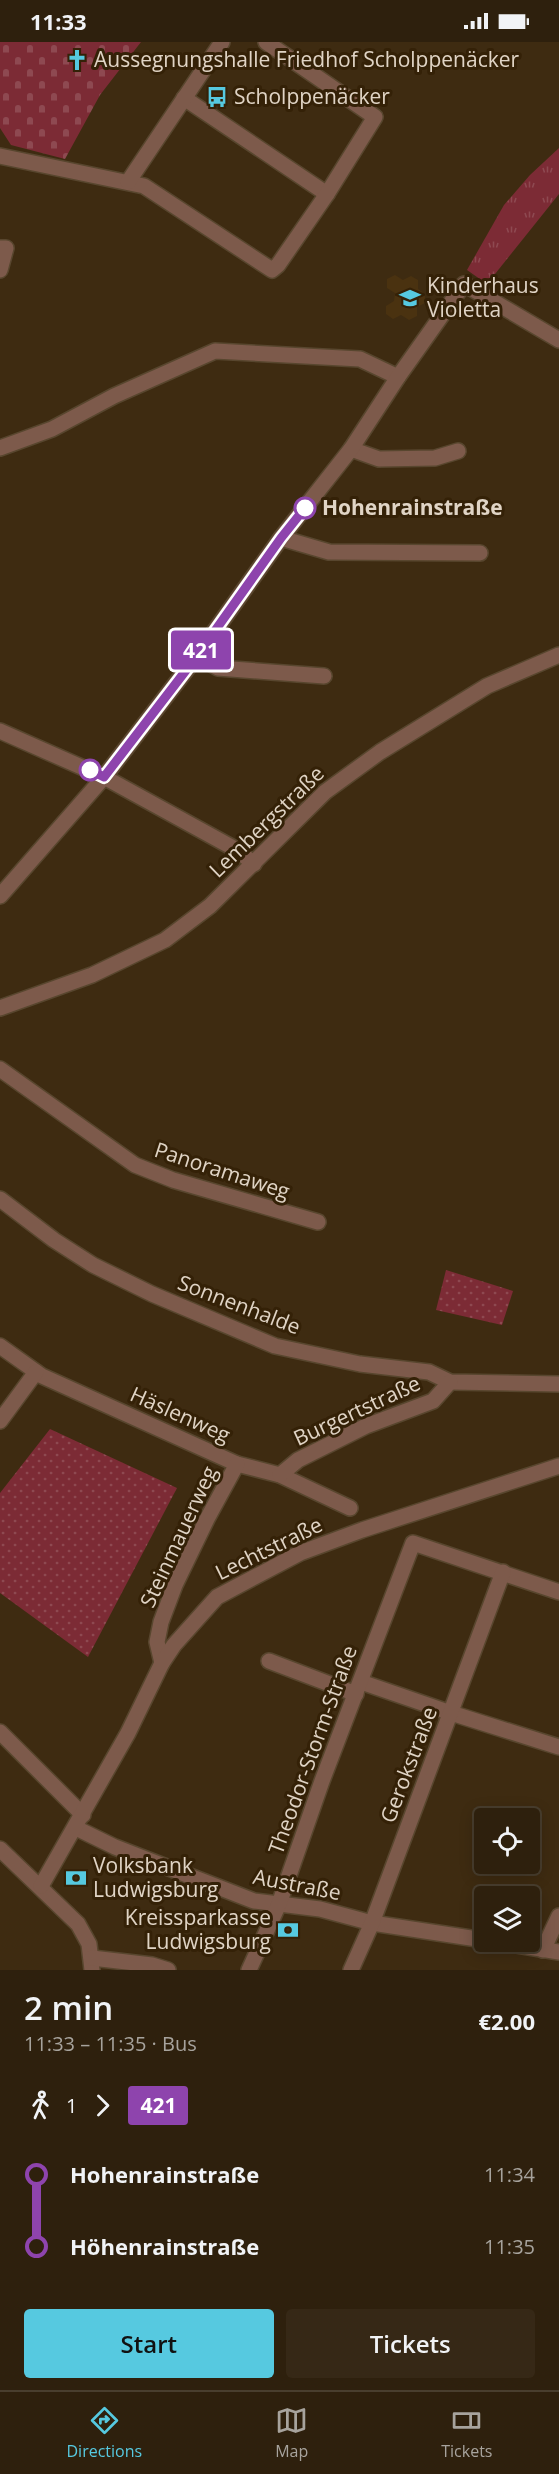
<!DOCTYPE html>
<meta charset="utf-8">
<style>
body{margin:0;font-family:"Open Sans",sans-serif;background:#362816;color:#f1f3f6;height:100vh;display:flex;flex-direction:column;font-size:22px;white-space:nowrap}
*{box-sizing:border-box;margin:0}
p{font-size:20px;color:#a7a39d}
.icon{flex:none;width:33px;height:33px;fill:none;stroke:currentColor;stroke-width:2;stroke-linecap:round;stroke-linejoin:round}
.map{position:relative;height:1928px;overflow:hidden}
.sheet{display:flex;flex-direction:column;background:#2e200d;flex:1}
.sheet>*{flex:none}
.badge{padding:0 12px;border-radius:4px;font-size:21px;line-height:39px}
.fabs{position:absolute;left:474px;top:1766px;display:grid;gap:12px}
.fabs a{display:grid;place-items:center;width:66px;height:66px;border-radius:6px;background:#2e200d;box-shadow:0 3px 15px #0003,0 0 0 2px #493e2e;font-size:30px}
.map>.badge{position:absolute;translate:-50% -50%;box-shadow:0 0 0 3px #fff}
.legs{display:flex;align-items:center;gap:9px;height:66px;padding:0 24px;font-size:20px}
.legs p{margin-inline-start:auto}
.summary{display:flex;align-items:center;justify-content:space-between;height:102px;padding:0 24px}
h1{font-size:33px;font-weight:600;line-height:45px}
.button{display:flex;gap:12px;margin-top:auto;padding:12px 24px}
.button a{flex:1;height:69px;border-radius:6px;background:#56c9e0;color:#111;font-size:24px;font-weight:600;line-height:69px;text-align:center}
.button a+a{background:#362816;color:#f1f3f6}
ul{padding:0 24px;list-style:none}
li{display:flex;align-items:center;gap:21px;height:72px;font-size:22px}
li i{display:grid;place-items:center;width:9px;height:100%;margin:0 8px;background:currentColor}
li i::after{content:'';width:15px;height:15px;margin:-8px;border:4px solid;border-radius:50%;background:#2e200d}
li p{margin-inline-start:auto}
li:first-child i{background:linear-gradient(#0000 50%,currentColor 0)}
li:last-child i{background:linear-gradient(currentColor 50%,#0000 0)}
.status{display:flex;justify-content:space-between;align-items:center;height:42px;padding:0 30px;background:#2e200d;direction:ltr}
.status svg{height:16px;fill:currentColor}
.tabs{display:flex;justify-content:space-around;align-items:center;height:84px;border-top:2px solid #493e2e;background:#2e200d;font-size:16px;color:#a7a39d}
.tabs a{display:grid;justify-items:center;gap:3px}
.tabs .active{color:#56c9e0}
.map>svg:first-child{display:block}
.built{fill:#4a3210}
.grass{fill:url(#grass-tufts)}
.cemetery{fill:url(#cemetery-stones)}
.garden{fill:url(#garden-dots)}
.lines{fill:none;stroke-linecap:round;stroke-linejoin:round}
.minor-casing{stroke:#58462e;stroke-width:18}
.minor{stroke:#7d5a4b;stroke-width:15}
.line-1-casing{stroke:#fff;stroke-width:14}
.line-1{stroke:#8e44ad;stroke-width:9}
.stop-1-dot{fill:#fff;stroke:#8e44ad;stroke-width:3}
.labels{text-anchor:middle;stroke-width:6;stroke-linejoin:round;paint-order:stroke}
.poi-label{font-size:21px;fill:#e0d4c5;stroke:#342107;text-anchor:start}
.stop-label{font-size:21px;font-weight:bold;fill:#e0d4c5;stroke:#342107;text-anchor:start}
.street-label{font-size:21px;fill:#e0d4c5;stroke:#342107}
</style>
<div class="status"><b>11:33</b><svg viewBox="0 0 49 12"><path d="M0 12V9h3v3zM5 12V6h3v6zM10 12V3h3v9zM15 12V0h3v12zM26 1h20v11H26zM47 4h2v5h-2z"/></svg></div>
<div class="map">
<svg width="559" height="1928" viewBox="0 0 559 1928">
<defs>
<pattern id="grass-tufts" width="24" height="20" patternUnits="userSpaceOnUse" patternTransform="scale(1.5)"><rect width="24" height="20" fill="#7c2b35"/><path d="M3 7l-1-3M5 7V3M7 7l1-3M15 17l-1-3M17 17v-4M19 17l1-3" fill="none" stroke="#8e4951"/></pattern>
<pattern id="cemetery-stones" width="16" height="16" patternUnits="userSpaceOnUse" patternTransform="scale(1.5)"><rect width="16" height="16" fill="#7c2b35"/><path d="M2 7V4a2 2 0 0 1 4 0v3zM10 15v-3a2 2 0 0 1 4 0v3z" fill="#8e4951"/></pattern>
<pattern id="garden-dots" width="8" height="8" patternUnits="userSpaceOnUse" patternTransform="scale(1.5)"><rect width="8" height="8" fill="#7c2b35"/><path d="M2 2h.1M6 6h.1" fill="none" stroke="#8e4951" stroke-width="1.8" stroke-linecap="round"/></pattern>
</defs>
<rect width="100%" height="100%" fill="#3e2b11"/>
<polygon class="built" points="395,233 403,238 411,234 418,238 418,247 425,252 425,261 417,265 417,274 409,278 401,273 393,277 386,272 386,264 394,259 395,251 387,246 387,237"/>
<polygon class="grass" points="559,106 559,152 487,242 467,228 504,163 530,133"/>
<polygon class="cemetery" points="0,0 141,0 100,53 65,117 11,103 0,86"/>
<g class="garden">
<polygon points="446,1228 513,1249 502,1283 436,1268"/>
<polygon points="50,1387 177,1446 88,1615 0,1551 0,1451"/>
</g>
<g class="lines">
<defs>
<g id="minor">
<polyline points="184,56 327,152"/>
<polyline points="0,114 144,144 272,228 278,223 327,152 375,75 266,0"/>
<polyline points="128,140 222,0"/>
<polyline points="0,206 6,206 0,228"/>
<polyline points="0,406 52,387 114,354 215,309 360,317 398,335"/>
<polyline points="351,407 379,417 435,416 458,409"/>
<polyline points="281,496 329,510 480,511"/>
<polyline points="197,614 218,626 324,634"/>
<polyline points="0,689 104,735 237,808 254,822"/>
<polyline points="0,854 104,735 197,614 281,496 351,407 398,335 464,242 559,298"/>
<polyline points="0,966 92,933 165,898 210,864 325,750 380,710 487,644 559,613"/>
<polyline points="0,1027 135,1123 173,1138 318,1180"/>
<polyline points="0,1157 54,1198 93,1223 152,1252 275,1304 360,1322 429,1330 450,1340 559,1342"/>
<polyline points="0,1304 42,1334 237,1422 280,1433 350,1466"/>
<polyline points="0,1379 36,1330"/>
<polyline points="280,1433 298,1418 366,1384 433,1359 450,1340"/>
<polyline points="269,1619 356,1652"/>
<polyline points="162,1621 157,1600 161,1580 175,1543 207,1477 237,1422"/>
<polyline points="361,1640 451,1671 559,1705"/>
<polyline points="0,1690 83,1773"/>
<polyline points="76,1786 115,1805 254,1859 320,1867 372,1881 484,1898"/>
<polyline points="0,1807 78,1882 89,1902 92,1928"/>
<polyline points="41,1844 128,1691 162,1621 174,1603 217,1555 300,1511 362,1488 559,1424"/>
<polyline points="492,1899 559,1910"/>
<polyline points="543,1908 559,1874"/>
<polyline points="92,1916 152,1923 168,1928"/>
<polyline points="249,1928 279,1862 322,1739 413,1501 559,1550"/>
<polyline points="351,1928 372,1881 503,1530"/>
</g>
</defs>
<use href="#minor" class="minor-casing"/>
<use href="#minor" class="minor"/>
</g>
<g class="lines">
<defs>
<polyline id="line-1" points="90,728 104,735 197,614 281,496 305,466"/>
</defs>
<use href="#line-1" class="line-1-casing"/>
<use href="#line-1" class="line-1"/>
</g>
<defs>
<symbol id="church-bare" viewBox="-9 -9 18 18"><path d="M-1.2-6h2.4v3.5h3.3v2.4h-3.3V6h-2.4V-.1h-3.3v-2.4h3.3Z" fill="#56c9e0" stroke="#342107" stroke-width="2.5" paint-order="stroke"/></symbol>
<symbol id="bus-bare" viewBox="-9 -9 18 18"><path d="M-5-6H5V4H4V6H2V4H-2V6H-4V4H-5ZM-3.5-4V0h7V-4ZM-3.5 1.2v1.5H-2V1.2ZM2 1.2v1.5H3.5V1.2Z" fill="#56c9e0" stroke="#342107" stroke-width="2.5" paint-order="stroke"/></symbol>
<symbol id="school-bare" viewBox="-9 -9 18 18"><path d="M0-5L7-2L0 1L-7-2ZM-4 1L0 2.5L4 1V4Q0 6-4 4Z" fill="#56c9e0" stroke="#342107" stroke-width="2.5" paint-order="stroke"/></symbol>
<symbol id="bank-bare" viewBox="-9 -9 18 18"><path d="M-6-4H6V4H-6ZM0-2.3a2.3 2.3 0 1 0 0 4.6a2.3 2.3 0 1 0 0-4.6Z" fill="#56c9e0" stroke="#342107" stroke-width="2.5" paint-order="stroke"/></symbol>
</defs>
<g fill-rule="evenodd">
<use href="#church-bare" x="62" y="3" width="30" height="30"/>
<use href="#bus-bare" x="202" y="40" width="30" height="30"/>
<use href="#school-bare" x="395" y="241" width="30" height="30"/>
<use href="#bank-bare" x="61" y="1821" width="30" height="30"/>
<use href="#bank-bare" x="273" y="1873" width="30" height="30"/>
</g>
<g class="stop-1-dot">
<circle cx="305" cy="466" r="10"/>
<circle cx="90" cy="728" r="10"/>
</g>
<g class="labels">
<g class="poi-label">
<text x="94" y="25">Aussegnungshalle Friedhof Scholppenäcker</text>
<text x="234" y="62">Scholppenäcker</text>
<text x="427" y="251">Kinderhaus<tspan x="427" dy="24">Violetta</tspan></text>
<text x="93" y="1831">Volksbank<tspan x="93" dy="24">Ludwigsburg</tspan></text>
<text x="271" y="1883" text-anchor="end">Kreissparkasse<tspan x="271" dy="24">Ludwigsburg</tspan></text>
</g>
<g class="stop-label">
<text x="322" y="473">Hohenrainstraße</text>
</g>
<g class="street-label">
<text transform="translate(267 780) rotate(-44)" y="7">Lembergstraße</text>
<text transform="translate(222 1129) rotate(18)" y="7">Panoramaweg</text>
<text transform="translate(239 1263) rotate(21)" y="7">Sonnenhalde</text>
<text transform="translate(357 1369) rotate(-25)" y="7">Burgertstraße</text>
<text transform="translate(180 1373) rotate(24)" y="7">Häslenweg</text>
<text transform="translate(179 1495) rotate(-65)" y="7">Steinmauerweg</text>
<text transform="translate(269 1507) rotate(-26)" y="7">Lechtstraße</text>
<text transform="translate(313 1708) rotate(-70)" y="7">Theodor-Storm-Straße</text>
<text transform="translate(409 1723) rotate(-69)" y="7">Gerokstraße</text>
<text transform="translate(297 1843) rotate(11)" y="7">Austraße</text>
</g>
</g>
</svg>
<div class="fabs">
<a><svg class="icon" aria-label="locate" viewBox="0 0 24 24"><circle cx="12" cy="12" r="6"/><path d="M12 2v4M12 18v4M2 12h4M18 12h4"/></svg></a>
<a><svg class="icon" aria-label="layers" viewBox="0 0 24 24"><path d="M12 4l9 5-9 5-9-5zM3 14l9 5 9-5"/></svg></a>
</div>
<b class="badge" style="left:201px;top:608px;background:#8e44ad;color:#fff">421</b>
</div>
<section class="sheet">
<div class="summary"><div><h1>2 min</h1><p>11:33 – 11:35 · Bus</p></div><b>€2.00</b></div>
<div class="legs"><svg class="icon" aria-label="walk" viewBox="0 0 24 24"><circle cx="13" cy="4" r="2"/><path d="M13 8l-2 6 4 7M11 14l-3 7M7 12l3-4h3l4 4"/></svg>1<svg class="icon" aria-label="forward" viewBox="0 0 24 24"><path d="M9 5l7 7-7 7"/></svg><b class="badge" style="background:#8e44ad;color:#fff">421</b></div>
<ul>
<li><i style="color:#8e44ad"></i><b>Hohenrainstraße</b><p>11:34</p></li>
<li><i style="color:#8e44ad"></i><b>Höhenrainstraße</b><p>11:35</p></li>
</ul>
<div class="button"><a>Start</a><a>Tickets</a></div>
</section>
<nav class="tabs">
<a class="active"><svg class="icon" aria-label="directions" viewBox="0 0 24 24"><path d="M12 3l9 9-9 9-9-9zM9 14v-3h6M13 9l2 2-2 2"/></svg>Directions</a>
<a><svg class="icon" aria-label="map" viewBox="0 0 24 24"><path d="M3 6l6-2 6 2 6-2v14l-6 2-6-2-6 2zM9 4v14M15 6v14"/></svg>Map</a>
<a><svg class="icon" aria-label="tickets" viewBox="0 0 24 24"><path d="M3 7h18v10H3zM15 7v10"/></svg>Tickets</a>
</nav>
